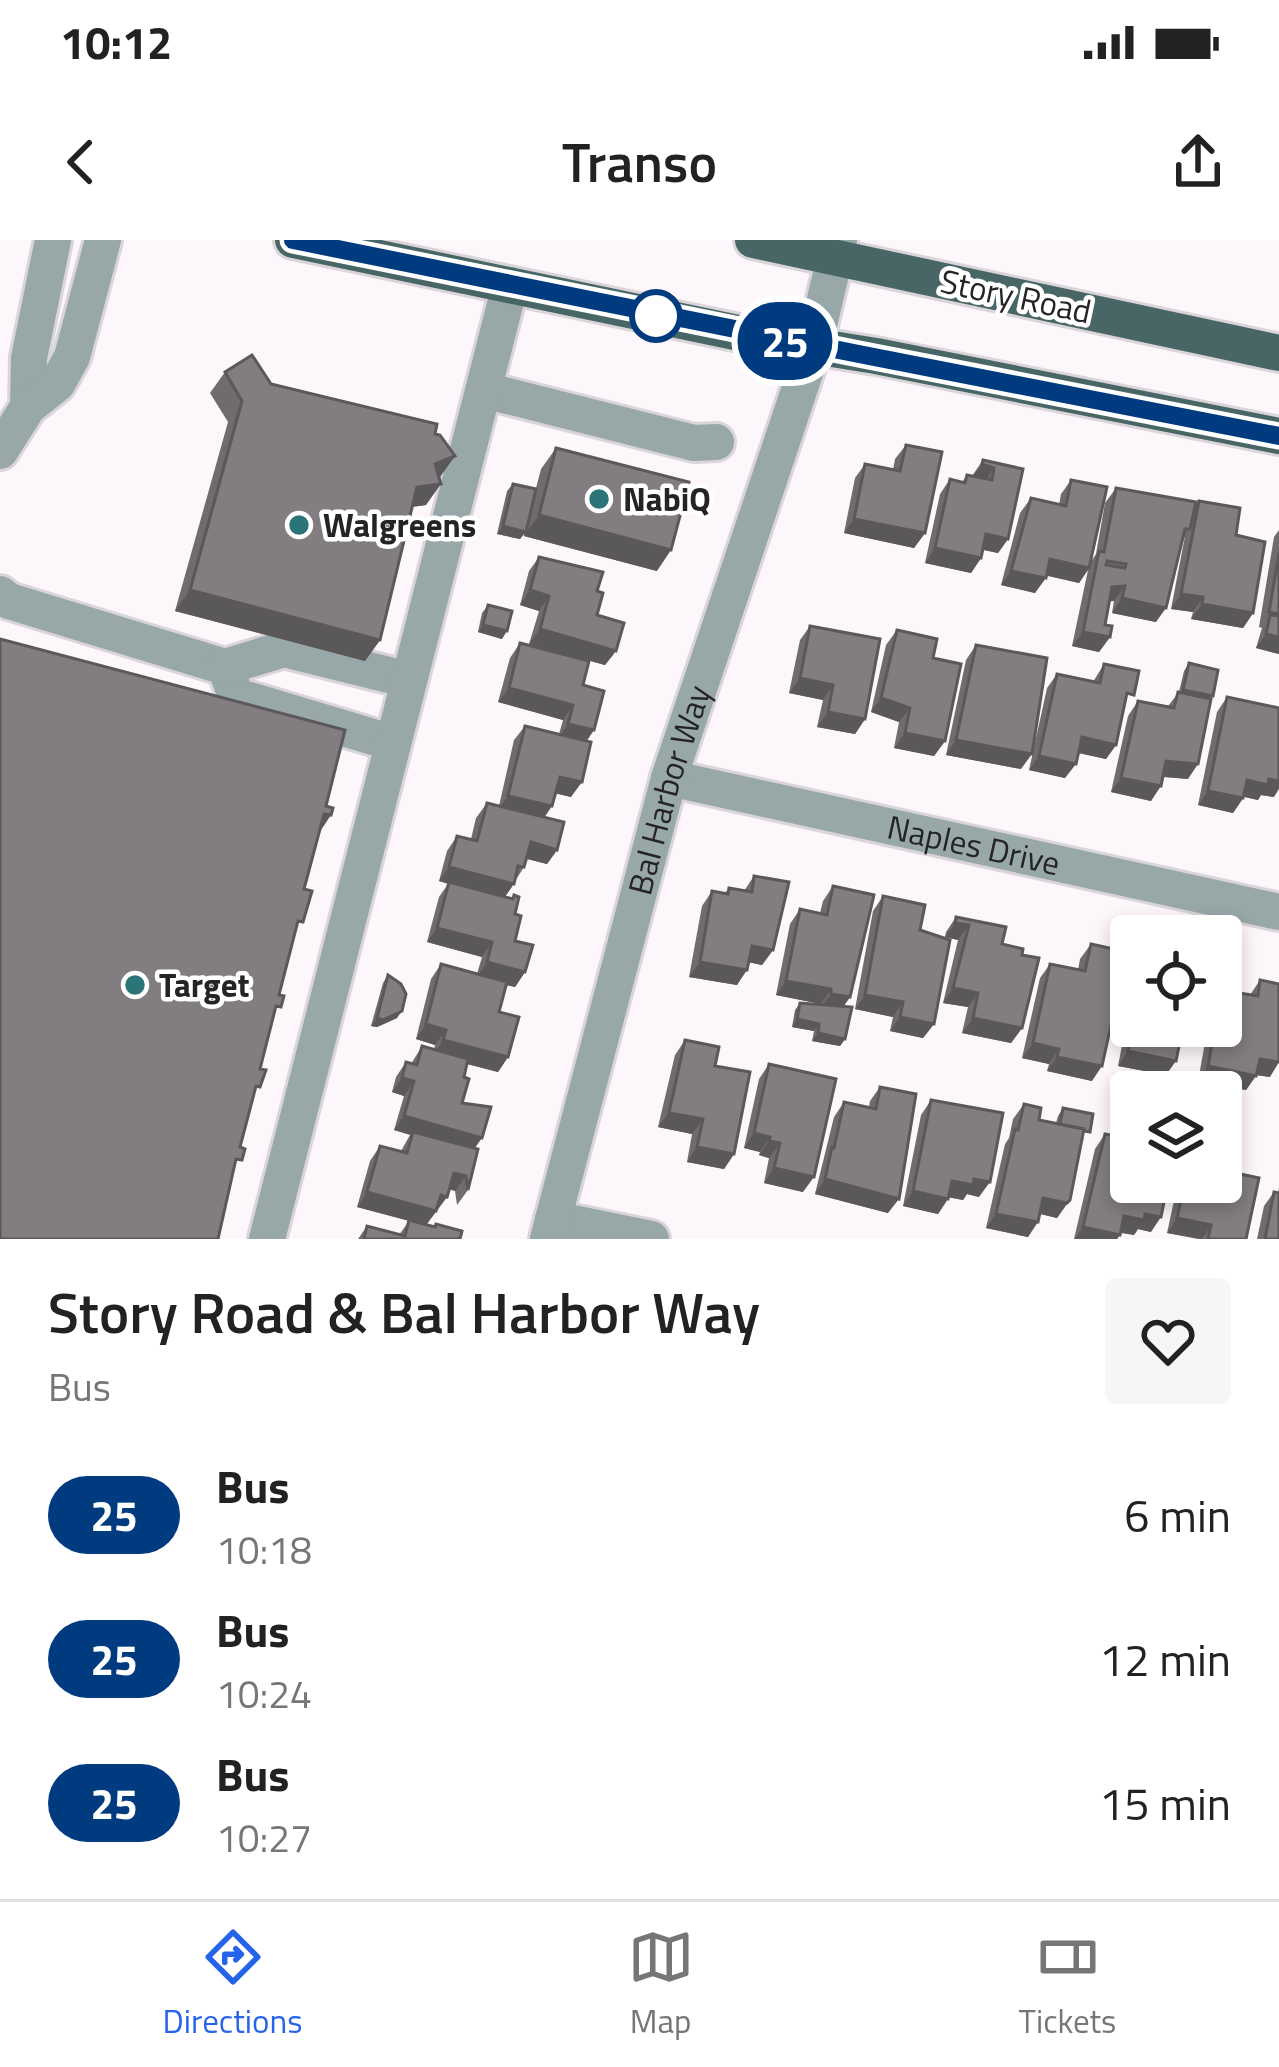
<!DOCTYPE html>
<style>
body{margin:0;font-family:"Titillium Web",sans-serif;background:#f6f6f6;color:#222;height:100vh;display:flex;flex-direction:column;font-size:45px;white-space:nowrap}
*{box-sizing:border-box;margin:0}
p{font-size:39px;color:#767676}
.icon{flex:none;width:66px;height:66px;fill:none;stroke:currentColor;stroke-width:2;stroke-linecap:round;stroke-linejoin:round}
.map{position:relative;height:999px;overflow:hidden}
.side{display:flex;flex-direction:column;background:#fff;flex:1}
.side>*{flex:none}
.badge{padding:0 24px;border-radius:39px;font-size:42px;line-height:78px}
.buttons{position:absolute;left:1110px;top:675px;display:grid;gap:24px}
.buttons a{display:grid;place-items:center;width:132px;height:132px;border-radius:12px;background:#fff;box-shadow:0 6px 18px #0003;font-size:60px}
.map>.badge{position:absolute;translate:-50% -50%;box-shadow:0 0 0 6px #fff}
.round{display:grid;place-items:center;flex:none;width:126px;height:126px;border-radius:12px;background:#f6f6f6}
.summary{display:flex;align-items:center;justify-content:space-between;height:204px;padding:0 48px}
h1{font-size:57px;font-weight:600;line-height:90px}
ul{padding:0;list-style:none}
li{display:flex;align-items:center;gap:36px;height:144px;padding:0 48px}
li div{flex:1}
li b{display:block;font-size:45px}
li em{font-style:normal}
li .badge{min-width:132px;font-weight:700;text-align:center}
.status{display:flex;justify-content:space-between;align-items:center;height:84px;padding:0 60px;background:#fff;direction:ltr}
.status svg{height:33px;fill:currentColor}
header{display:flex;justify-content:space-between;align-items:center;height:156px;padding:0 48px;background:#fff;font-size:54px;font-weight:600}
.tabs{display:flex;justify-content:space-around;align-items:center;height:168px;border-top:3px solid #e0e0e0;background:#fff;font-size:33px;color:#767676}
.tabs a{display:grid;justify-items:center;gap:6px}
.tabs .selected{color:#2563eb}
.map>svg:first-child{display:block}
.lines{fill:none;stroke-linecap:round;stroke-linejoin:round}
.minor-casing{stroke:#dad5d9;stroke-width:42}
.major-casing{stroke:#dad5d9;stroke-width:42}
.minor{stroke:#98a8a9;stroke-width:36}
.major{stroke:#496667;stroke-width:36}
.wall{fill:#706c6e}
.shaded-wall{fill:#5b585a}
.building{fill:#827d80;stroke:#5b585a;stroke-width:3;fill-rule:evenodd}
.line-casing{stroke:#fff;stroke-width:27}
.line{stroke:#003b80;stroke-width:18}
.stop-dot{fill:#fff;stroke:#003b80;stroke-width:6}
.poi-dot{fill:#2b7579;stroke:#fff;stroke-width:4.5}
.labels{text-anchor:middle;stroke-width:9;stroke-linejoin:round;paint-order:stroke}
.street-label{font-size:33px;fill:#252325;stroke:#fff}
.poi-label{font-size:33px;font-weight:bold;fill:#252325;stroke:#fff;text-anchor:start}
</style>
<div class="status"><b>10:12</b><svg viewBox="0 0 49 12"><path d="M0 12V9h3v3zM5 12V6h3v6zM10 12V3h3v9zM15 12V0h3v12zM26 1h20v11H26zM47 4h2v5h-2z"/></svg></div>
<header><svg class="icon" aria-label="back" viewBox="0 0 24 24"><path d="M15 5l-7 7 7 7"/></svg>Transo<svg class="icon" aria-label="share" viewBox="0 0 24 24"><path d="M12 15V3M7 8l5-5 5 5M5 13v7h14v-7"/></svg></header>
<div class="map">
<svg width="1279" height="999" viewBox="0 0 1279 999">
<rect width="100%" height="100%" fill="#fdf7fb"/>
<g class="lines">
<defs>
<g id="minor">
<polyline points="484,150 694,203 716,202"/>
<polyline points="28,167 29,118 53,0"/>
<polyline points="0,211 28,167 57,144 72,117 103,0"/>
<polyline points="0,354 9,361 225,427 236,456 393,503"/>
<polyline points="225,427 284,409 409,440"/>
<path id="s1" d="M669,538l610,134"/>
<polyline points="553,979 651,999"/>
<polyline points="267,999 510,45"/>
<path id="s2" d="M548,999l121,-461 145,-432 25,-106"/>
</g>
<g id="major">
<polyline points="293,0 758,97 876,116 1279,196"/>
<polyline points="753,0 1279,113"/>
</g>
</defs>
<use href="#minor" class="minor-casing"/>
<use href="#major" class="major-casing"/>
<use href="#minor" class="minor"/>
<use href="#major" class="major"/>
</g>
<g class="wall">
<polygon points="225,132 435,194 455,216 439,237 426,265 412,267 380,400 365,421 175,371 228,182 210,153"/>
<polygon points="906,205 925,293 914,308 844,293 855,238 865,224 893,230 895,219"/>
<polygon points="556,208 657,331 524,296 524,293 520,299 497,294 507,251 513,244 535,252 541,229"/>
<polygon points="983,220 1023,229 1008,299 998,313 983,310 981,318 971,333 925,323 940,254 950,239 962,242 967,235 972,236"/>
<polygon points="1071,240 1090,323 1096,314 1105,263 1116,248 1194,267 1199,261 1236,295 1253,373 1243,388 1191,379 1193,372 1171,369 1185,296 1156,382 1112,373 1114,361 1109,361 1105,385 1110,397 1099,412 1072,406 1088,330 1079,343 1046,335 1035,353 1001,345 1020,273 1031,258 1059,265 1061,254"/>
<polygon points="1279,290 1279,414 1256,408 1262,388 1259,387 1274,297"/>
<polygon points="539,317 597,351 597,375 616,411 605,425 529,404 539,371 520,365 529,331"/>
<polygon points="488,365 502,399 478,392 482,373"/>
<polygon points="810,386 865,479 855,494 817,487 823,460 789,453 800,400"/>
<polygon points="897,390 933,418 945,501 934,516 894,508 899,482 871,472 886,405"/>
<polygon points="520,403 583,445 594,490 586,501 571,557 556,553 544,578 557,610 547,624 527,619 524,627 505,657 511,658 514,655 515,701 525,732 515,747 506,745 499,772 508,817 498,832 467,824 464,837 462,863 475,908 468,950 457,965 455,951 449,949 447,957 426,985 460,999 358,999 367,986 399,995 409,981 357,967 370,921 380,906 401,911 410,895 394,890 404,856 392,852 396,837 406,822 411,824 422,806 434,809 435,805 416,799 431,739 441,724 477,734 482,717 427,702 439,657 448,644 439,641 447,611 457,596 471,599 476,578 487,563 499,566 514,500 525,486 559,494 563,480 498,462 510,418"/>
<polygon points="976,405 1021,529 946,515 966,420"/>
<polygon points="1189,423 1210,459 1188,539 1163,537 1151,561 1111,552 1128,476 1138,461 1168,466 1179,452 1184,431"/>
<polygon points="1104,424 1124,470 1116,505 1106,519 1078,513 1065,538 1029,530 1047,448 1057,434 1093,442"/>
<polygon points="1227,457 1274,557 1261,555 1258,560 1244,557 1233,573 1198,565 1217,472"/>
<polygon points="754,636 773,710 762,725 749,722 737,745 689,737 702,666 712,651 725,653 729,648 744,651"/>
<polygon points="833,646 850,757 843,766 845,799 840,806 812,801 814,791 792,787 795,770 800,763 821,764 776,755 790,684 800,669 820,673 823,661"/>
<polygon points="883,656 920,690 934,784 923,798 890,791 893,777 855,769 873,671"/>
<polygon points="956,677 1002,704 1022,788 1011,803 962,793 968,767 943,763 958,700 945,697 946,692"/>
<polygon points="1091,704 1092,841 1047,831 1049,824 1022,818 1040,738 1050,724 1078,730 1080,719"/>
<polygon points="388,735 397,778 377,787 371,786 383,743"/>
<polygon points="1260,740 1270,837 1256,835 1246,850 1198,841 1208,786 1221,786 1239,753 1250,755"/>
<polygon points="1131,758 1131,786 1203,786 1192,805 1180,803 1166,835 1118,826"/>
<polygon points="685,800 715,826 734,914 724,929 687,922 692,894 658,887 675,815"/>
<polygon points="769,824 803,952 764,943 769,918 759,915 760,912 744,908 759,839"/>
<polygon points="880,847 888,973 815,954 834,877 844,862 869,867 870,861"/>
<polygon points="931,860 979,957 967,954 963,960 949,957 938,974 903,966 921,875"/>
<polygon points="1024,864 1039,880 1056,883 1058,876 1063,868 1084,900 1082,899 1070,960 1057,978 1040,974 1028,997 986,988 1005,904 1009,898 1013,879"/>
<polygon points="1105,894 1151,992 1138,989 1134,995 1121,993 1117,999 1074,999 1095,909"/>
<polygon points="1178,942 1221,942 1246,999 1198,999 1167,993"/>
<polygon points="1279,948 1279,999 1257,999 1264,966 1274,952 1278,953"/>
</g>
<g class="shaded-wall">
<polygon points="455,216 440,237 420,245 435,224"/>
<polygon points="982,224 994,228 984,243 971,239"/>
<polygon points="441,244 426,265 402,268 417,247"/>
<polygon points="539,275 671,310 657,331 524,296"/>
<polygon points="854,279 925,293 914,308 844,293"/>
<polygon points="503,286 526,292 520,299 497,294"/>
<polygon points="986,294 1008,299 998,313 976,308"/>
<polygon points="935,308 981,318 971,333 925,323"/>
<polygon points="1050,319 1089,328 1079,343 1039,334"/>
<polygon points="1011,331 1046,338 1035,353 1001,345"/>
<polygon points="1125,346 1114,361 1102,362 1112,347"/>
<polygon points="190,350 380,400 365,421 175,371"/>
<polygon points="530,350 549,356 539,371 520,365"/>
<polygon points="1181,354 1203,357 1193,372 1171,369"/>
<polygon points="1122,358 1166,368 1156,382 1112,373"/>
<polygon points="1202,364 1253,373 1243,388 1191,379"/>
<polygon points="483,385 507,391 502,399 478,392"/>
<polygon points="540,389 616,411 605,425 529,404"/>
<polygon points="1083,392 1110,397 1099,412 1072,406"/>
<polygon points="1266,394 1279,397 1279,414 1256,408"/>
<polygon points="800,438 833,445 823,460 789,453"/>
<polygon points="509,448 573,465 563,480 498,462"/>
<polygon points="1183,450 1213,456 1207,463 1178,458"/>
<polygon points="881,458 910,468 899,482 871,472"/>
<polygon points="828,472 865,479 855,494 817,487"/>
<polygon points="568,484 594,490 584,505 558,498"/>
<polygon points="905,493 945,501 934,516 894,508"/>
<polygon points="1082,497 1116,505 1106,519 1071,511"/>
<polygon points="956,500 1032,514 1021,529 946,515"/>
<polygon points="1039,516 1076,524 1065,538 1029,530"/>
<polygon points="1166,521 1198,524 1188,539 1156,536"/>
<polygon points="560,537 582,542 571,557 549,552"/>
<polygon points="1121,538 1161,546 1151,561 1111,552"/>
<polygon points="1269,539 1279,541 1279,549 1274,557 1261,555 1258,560 1237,555 1247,540"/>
<polygon points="1208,551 1243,558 1233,573 1198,565"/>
<polygon points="508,556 552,566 542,581 498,570"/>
<polygon points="324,574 331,575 313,602"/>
<polygon points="531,602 557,610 547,624 520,617"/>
<polygon points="449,627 514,644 504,658 439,641"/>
<polygon points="955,683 969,685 958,700 945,697"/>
<polygon points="437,688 492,702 482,717 427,702"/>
<polygon points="752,706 773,710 762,725 742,721"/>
<polygon points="487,722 525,732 515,747 477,737"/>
<polygon points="700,722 747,730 737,745 689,737"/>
<polygon points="786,741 831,749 821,764 776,755"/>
<polygon points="953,748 978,753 968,767 943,763"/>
<polygon points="831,754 850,757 840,772 820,768"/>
<polygon points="865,755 903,762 893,777 855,769"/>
<polygon points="402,771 397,778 377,787 371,786 377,778"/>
<polygon points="900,777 934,784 923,798 890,791"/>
<polygon points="973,778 1022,788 1011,803 962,793"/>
<polygon points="797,779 819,784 814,791 792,787"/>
<polygon points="426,784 446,790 435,805 416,799"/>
<polygon points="1183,787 1202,790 1192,805 1173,801"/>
<polygon points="818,793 845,799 840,806 812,801"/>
<polygon points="443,800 508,817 498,832 433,815"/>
<polygon points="1033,803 1059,809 1049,824 1022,818"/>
<polygon points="1128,811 1176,821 1166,835 1118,826"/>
<polygon points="1057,817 1102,826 1092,841 1047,831"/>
<polygon points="1260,819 1279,822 1270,837 1249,834"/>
<polygon points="1208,826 1256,836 1246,850 1198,841"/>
<polygon points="402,838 414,841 404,856 392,852"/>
<polygon points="669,873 703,879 692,894 658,887"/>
<polygon points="404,876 482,898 472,912 394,890"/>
<polygon points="754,893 770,897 760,912 744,908"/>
<polygon points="769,901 780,903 769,918 759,915"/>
<polygon points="697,907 734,914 724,929 687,922"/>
<polygon points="774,928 814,937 803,952 764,943"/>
<polygon points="454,933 466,936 455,951 443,947"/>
<polygon points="825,939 899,959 888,973 815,954"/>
<polygon points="974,939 990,942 979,957 967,954 963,960 941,956 952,941"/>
<polygon points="913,951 948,959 938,974 903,966"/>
<polygon points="367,952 441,955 447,957 426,985 357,967"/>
<polygon points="1043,958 1067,963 1057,978 1033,972"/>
<polygon points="996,974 1038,982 1028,997 986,988"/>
<polygon points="1145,974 1161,977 1151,992 1138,989 1134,995 1114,991 1124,976"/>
<polygon points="1177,978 1211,985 1202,999 1167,993"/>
<polygon points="1083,987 1120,995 1117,999 1075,999"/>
</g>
<g class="building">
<polygon points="252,115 271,144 437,184 435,194 440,195 455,216 435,224 441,244 417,247 380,400 190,350 242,161 225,132"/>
<polygon points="906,205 942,212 925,293 854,279 865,224 900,231"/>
<polygon points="556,208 689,242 671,310 539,275"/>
<polygon points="983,220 1023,229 1008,299 986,294 981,318 935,308 950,239 965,243 967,235 992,240 994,228 982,224"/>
<polygon points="1071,240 1107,247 1089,328 1050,319 1046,338 1011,331 1031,258 1066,266"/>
<polygon points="513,244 536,249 526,292 503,286"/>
<path d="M1116,248l80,14 -6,27h-5l-19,79 -44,-10 3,-12 -13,1 -7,38 7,1 -2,11 -27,-5 16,-81 5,1zM1107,321l19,3 -1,4 -19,-3z"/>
<polygon points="1199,261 1240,268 1236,295 1265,302 1253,373 1202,364 1203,357 1181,354"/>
<polygon points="1279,313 1279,374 1269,372"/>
<polygon points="539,317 603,332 597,351 603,353 597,375 624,383 616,411 540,389 549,356 530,350"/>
<polygon points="488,365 512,371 507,391 483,385"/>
<polygon points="1270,375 1279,376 1279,397 1266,394"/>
<polygon points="810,386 880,399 865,479 828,472 833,445 800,438"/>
<polygon points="897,390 937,399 933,418 961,424 945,501 905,493 910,468 881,458"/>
<polygon points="0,399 345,490 326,566 333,568 331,575 324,574 304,649 312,651 303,682 298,681 279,755 284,756 281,767 276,766 260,829 266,830 260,847 256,846 240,907 245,909 242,920 236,919 218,999 0,999"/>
<polygon points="520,403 589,421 583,445 604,451 594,490 568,484 573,465 509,448"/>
<polygon points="976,405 1047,418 1032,514 956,500"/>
<polygon points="1189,423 1218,430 1213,456 1183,450"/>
<polygon points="1104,424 1139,431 1134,455 1127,453 1116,505 1082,497 1076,524 1039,516 1057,434 1100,443"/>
<polygon points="1178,452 1211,459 1198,524 1166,521 1161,546 1121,538 1138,461 1174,468"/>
<polygon points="1227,457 1279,468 1279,541 1269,539 1268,545 1247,540 1243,558 1208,551"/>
<polygon points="525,486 591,502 582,542 560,537 552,566 508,556"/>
<polygon points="487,563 564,582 557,610 531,602 524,627 518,626 514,644 449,627 457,596 477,601"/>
<polygon points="754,636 789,642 773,710 752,706 747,730 700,722 712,651 728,654 729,648 752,652"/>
<polygon points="449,642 513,659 514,655 519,657 515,674 521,676 515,701 533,705 525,732 487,722 492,702 437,688"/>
<polygon points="833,646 874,655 850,757 831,754 831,749 786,741 800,669 827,675"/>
<polygon points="883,656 925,665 920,690 950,700 934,784 900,777 903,762 865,755"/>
<polygon points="956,677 1006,687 1002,704 1023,709 1022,715 1039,718 1022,788 973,778 978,753 953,748 969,685 955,683"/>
<polygon points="1091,704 1127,712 1102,826 1057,817 1059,809 1033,803 1050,724 1085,731"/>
<polygon points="441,724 507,742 499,772 519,777 508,817 443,800 446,790 426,784"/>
<polygon points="388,735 401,744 406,754 402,771 383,780 377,778"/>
<polygon points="1260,740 1279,744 1279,822 1260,819 1256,836 1208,826 1215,786 1221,786 1221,756 1238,760 1239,753 1258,756"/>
<polygon points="800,763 852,767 845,799 818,793 819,784 797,779"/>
<polygon points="1133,786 1203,786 1202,790 1183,787 1176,821 1128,811"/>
<polygon points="685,800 719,807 715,826 750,832 734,914 697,907 703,879 669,873"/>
<polygon points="422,806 468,819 464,837 469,839 462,863 491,867 482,898 404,876 414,841 402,838 406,822 417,825"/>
<polygon points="769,824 836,839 814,937 774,928 780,903 769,901 770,897 754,893"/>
<polygon points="880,847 916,854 899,959 825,939 832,907 834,908 844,862 876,869"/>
<polygon points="931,860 1003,873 990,942 974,939 973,945 952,941 948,959 913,951"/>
<polygon points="1024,864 1041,868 1039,880 1084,889 1070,960 1067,963 1043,958 1038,982 996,974 1015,889 1018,890"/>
<polygon points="1063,868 1093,874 1090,892 1084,891 1084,889 1060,884"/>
<polygon points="413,892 478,909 468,950 466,936 454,933 447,957 441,955 436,971 367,952 380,906 407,913"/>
<polygon points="1105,894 1131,899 1131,942 1168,942 1161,977 1145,974 1144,980 1124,976 1120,995 1083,987"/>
<polygon points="1221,930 1259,938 1246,999 1208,999 1211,985 1177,978 1185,942 1221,942"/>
<polygon points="1274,952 1279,953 1279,999 1265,999"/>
<polygon points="409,980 435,987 436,984 462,991 460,999 364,999 367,986 405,996"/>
</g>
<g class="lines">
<defs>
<path id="line" d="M293,0c328,67 657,133 986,196"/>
</defs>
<use href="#line" class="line-casing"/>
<use href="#line" class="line"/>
</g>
<circle class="stop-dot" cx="656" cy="76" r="24"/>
<g class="poi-dot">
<circle cx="599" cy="259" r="12"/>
<circle cx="299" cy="285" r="12"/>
<circle cx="135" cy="745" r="12"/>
</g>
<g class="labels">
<g class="street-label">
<text transform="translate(1016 56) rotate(12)" y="12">Story Road</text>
<text dy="12" stroke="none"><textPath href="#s2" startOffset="465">Bal Harbor Way</textPath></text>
<text dy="12" stroke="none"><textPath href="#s1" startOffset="312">Naples Drive</textPath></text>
</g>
<g class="poi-label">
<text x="623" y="271">NabiQ</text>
<text x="323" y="297">Walgreens</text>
<text x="159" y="757">Target</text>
</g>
</g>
</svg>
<div class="buttons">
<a><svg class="icon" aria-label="locate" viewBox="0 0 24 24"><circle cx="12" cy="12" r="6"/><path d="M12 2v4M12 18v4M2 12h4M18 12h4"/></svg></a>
<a><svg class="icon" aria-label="layers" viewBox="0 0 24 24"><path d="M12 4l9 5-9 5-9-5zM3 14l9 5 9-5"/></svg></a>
</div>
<b class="badge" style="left:785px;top:101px;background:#003b80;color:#fff">25</b>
</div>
<section class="side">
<div class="summary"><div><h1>Story Road &amp; Bal Harbor Way</h1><p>Bus</p></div><a class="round"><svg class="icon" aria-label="heart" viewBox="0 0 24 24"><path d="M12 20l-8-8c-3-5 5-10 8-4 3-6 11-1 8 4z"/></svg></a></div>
<ul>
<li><span class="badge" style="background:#003b80;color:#fff">25</span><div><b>Bus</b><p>10:18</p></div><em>6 min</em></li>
<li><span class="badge" style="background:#003b80;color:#fff">25</span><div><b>Bus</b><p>10:24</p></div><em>12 min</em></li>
<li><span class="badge" style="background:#003b80;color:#fff">25</span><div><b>Bus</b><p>10:27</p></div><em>15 min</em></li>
</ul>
</section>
<nav class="tabs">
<a class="selected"><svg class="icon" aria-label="directions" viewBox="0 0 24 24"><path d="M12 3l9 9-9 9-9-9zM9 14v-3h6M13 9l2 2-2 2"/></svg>Directions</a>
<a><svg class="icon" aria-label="map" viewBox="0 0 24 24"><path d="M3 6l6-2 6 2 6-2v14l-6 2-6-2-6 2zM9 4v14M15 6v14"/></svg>Map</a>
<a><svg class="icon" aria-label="tickets" viewBox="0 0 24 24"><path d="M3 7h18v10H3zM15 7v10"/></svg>Tickets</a>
</nav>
